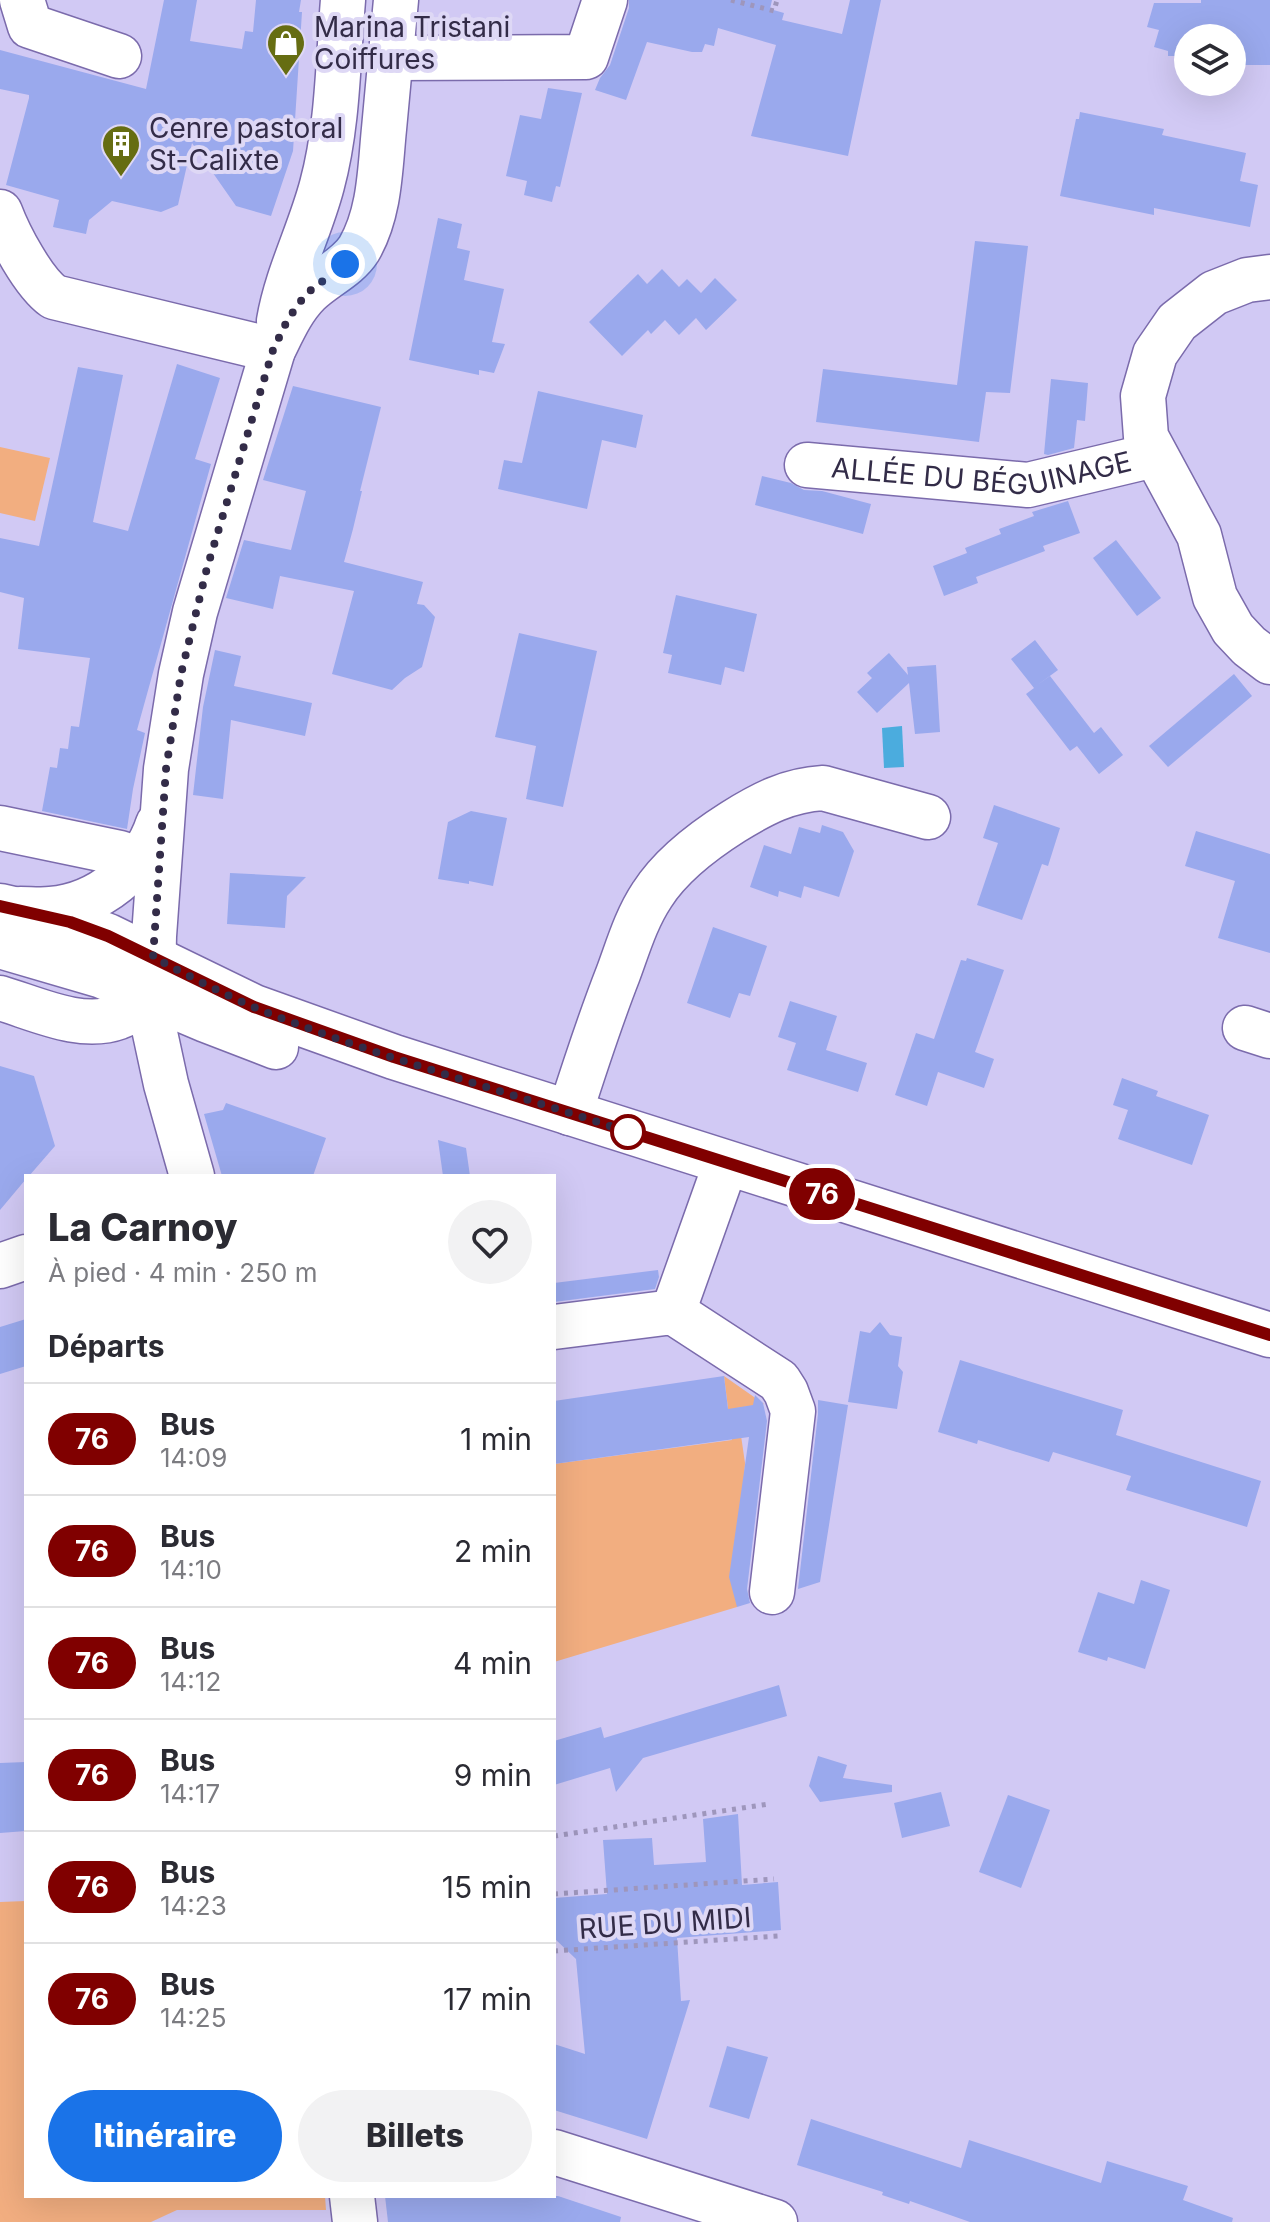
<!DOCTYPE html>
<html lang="fr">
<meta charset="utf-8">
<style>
body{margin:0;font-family:Inter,sans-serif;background:#f2f2f3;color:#2b2b33;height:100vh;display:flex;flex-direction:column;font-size:30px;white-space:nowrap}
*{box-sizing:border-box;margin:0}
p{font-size:26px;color:#7c7c81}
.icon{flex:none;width:44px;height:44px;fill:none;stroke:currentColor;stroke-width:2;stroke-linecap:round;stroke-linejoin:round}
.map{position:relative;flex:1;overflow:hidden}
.drawer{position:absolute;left:24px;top:1174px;width:532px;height:1024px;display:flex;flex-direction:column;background:#fff;border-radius:0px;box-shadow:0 8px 32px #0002}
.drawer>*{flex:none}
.badge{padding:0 16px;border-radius:26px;font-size:28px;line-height:52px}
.buttons{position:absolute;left:1174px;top:24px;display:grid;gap:16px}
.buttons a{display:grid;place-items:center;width:72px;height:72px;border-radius:50%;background:#fff;box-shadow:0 8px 32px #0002;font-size:40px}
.you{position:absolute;width:40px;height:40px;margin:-20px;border:6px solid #fff;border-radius:50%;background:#1a73e8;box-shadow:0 0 0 12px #1a73e833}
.map>.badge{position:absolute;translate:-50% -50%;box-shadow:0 0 0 4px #fff}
h2{padding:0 24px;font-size:30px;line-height:72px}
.round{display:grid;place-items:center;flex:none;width:84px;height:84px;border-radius:42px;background:#f2f2f3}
.summary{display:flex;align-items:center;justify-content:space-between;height:136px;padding:0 24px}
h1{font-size:38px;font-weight:800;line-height:60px}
.cta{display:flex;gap:16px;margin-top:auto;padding:16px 24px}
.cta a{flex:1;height:92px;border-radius:48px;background:#1a73e8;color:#fff;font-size:32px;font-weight:800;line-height:92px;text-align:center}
.cta a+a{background:#f2f2f3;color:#2b2b33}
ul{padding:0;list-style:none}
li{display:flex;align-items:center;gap:24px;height:112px;padding:0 24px;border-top:2px solid #e1e1e2}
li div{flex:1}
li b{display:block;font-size:30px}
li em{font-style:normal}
li .badge{min-width:88px;font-weight:700;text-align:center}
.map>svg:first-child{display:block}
.green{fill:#f2ae80}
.water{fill:#4bacde}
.building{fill:#9aa9ed}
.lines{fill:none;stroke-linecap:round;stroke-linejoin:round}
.minor-casing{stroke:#7b6bac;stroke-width:47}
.major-casing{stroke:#7b6bac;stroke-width:47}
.path{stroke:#9e96bc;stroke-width:5;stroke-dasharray:4 6;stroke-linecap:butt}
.minor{stroke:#fff;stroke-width:44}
.major{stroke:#fff;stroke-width:44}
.line-casing{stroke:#fff;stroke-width:18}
.line{stroke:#800000;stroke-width:12}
.walk{stroke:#332c48;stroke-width:8;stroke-dasharray:0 14.4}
.stop-dot{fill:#fff;stroke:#800000;stroke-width:4}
.labels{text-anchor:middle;stroke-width:8;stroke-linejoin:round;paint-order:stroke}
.poi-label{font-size:28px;fill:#332c48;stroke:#ded8f5;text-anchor:start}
.street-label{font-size:28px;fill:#332c48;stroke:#ded8f5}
</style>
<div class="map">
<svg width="1270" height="2222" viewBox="0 0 1270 2222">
<rect width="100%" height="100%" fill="#d1c9f4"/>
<g class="green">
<polygon points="0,447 50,458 35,521 0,513"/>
<polygon points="724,1376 764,1404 737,1408 745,1463 737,1607 554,1662 554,1464 732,1440"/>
<polygon points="26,1901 26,2196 325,2196 326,2210 177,2210 151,2222 0,2222 0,1902"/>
</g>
<polygon class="water" points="902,726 904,767 884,768 882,728"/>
<g class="building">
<polygon points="164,0 197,0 190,41 242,49 245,31 253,32 256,0 301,0 299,12 302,12 293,151 271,216 236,206 192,143 178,205 161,212 112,201 89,220 86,234 53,227 59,200 6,185 29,98 29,95 0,89 0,50 146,89"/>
<polygon points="629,0 772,0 770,9 784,13 782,20 842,34 850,0 881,0 848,156 751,136 776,45 718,28 714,46 705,44 702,52 692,52 647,42 626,100 595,90 600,78 610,65 629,8"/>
<polygon points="1201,0 1270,0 1270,65 1232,65 1232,38 1188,38 1188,56 1168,56 1168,51 1154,47 1159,30 1147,27 1154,3 1201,3"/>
<polygon points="548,88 582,93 560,187 556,186 552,202 524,195 527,181 506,176 520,115 541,119"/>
<polygon points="1080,112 1164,129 1162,135 1246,153 1240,181 1258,185 1250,227 1154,208 1154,215 1060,196 1076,119 1079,119"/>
<polygon points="438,218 462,224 457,248 470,251 464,280 504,289 492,342 505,344 494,373 479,370 479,375 409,360"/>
<polygon points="975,241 1028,246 1010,393 986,392 979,442 816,422 823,369 957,385"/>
<polygon points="662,269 679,287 687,279 701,293 715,278 737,300 706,330 696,318 679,335 665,320 651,334 648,330 622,356 589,322 638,274 647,284"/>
<polygon points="177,364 220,378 195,459 211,464 137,730 145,733 133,789 127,829 42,811 50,767 57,768 60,748 68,749 71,726 79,727 90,658 18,649 24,598 0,592 0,538 39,546 78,367 123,375 93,522 128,531"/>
<polygon points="1051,379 1088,383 1085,421 1077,420 1074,448 1048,455 1044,454"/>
<polygon points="293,386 381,407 360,491 362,491 353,529 344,562 423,582 417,604 424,605 435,617 422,667 405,678 392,690 332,674 354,591 280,576 273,609 226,598 244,540 291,550 306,491 263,480"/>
<polygon points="538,391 643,415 636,448 602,440 587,509 498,489 504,460 522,463"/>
<polygon points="762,476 791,483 804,490 822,491 871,504 863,534 755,505"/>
<polygon points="1068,501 1080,533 1043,546 1045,551 976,577 978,583 944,596 933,566 967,553 965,548 1001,534 999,529 1034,516 1032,512"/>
<polygon points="1116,540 1161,598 1137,616 1093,558"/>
<polygon points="676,595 757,614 744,672 725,667 721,685 668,673 672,655 663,653"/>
<polygon points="519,633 597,651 563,807 526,799 536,746 495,737"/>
<polygon points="1035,640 1058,670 1036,686 1050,676 1094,733 1101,727 1123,755 1099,774 1077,746 1070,751 1026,694 1034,688 1011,659"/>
<polygon points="215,650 241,656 234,686 312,703 305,736 231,720 223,799 193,795 203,707"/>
<polygon points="889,653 908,675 907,667 936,665 940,732 915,734 909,683 877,713 857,692 872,678 867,673"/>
<polygon points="1234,674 1252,696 1168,767 1149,746"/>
<polygon points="994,805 1060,828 1048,866 1042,864 1022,920 977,905 998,843 983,838"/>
<polygon points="471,811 507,818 493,886 469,881 469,884 438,879 448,822"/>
<polygon points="822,825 843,832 854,851 839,897 804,886 801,898 779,891 778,897 750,887 764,845 791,854 799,827 820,833"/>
<polygon points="1196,831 1270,854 1270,953 1218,938 1235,881 1185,866"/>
<polygon points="230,873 306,877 287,896 285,928 227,924"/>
<polygon points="713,927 767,946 750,996 739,993 730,1018 687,1003"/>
<polygon points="967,958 1004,970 975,1052 994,1059 984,1088 938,1072 927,1106 895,1095 916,1033 934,1039 961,960 966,961"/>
<polygon points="790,1001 837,1016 826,1050 867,1063 858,1092 787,1070 796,1043 778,1037"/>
<polygon points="0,1066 34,1076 55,1146 29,1176 26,1176 26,1179 0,1210"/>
<polygon points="1122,1078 1158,1091 1156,1096 1209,1115 1192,1165 1118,1139 1128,1110 1113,1105"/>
<polygon points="226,1103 326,1138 313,1176 222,1176 204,1114 223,1110"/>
<polygon points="438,1140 466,1148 470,1176 443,1176"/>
<polygon points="658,1270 659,1277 655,1289 554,1302 554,1283"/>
<polygon points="26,1319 26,1366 0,1374 0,1327"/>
<polygon points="880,1322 890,1335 902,1337 898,1366 903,1372 897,1409 848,1402 860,1331 870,1333"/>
<polygon points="960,1360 1123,1410 1116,1435 1261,1481 1247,1527 1126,1490 1131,1476 1053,1452 1049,1462 978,1440 977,1444 938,1432"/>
<polygon points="724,1376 728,1409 753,1405 755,1395 763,1403 767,1421 747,1589 750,1603 737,1607 729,1577 749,1437 554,1464 554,1401"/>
<polygon points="818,1400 848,1405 820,1582 798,1589 818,1414"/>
<polygon points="1141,1580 1170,1590 1145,1669 1108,1657 1107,1661 1078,1652 1098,1592 1134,1604"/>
<polygon points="779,1685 787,1716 643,1758 616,1792 610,1768 554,1785 554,1741 601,1727 604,1738"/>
<polygon points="818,1756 847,1765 843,1778 892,1785 892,1792 820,1802 809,1786"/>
<polygon points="26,1762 26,1831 0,1833 0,1763"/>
<polygon points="941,1792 950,1826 902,1838 894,1803"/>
<polygon points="1008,1795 1050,1810 1021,1888 979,1872"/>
<polygon points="738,1814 742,1885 778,1882 781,1930 677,1938 681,2001 690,2000 647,2139 554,2110 554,2044 585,2054 576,1959 554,1938 554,1898 607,1894 603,1840 652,1838 654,1865 706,1862 703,1819"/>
<polygon points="727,2046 768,2057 749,2119 709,2107"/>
<polygon points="811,2119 961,2168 969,2140 1101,2183 1107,2161 1188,2186 1183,2200 1233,2218 1232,2222 970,2222 910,2201 909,2204 882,2195 883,2192 797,2165"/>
<polygon points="385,2196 558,2196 621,2217 620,2222 388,2222"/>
</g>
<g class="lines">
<defs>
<g id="minor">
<polyline points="22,0 30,26 119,56"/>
<polyline points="391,58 586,57 605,0"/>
<path d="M0,212c9,24 33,70 54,85l219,53"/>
<polyline points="1270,277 1247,280 1214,293 1177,322 1155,354 1143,396 1146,437 1199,535 1215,597 1233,629 1249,646 1270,662"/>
<path d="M279,321c8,-47 31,-90 43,-136 16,-59 16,-124 21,-185"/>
<path id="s1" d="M807,465l221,20 126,-30"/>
<polyline points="0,828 120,853 137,861"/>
<path d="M20,909c10,0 21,1 31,0 48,-4 92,-40 107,-85"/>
<path d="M0,998c37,11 81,33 119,19 12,-4 23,-13 33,-20"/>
<polyline points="1245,1028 1270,1036"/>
<path d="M570,1113c15,-47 30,-93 48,-139 10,-27 18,-55 34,-79 19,-30 51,-54 81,-73 29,-18 55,-32 90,-34l105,29"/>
<path d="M192,1176l-26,-92 -14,-65 2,-83 12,-167 15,-95 14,-62 78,-262c10,-20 19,-41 35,-57 16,-16 39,-25 51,-44 21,-36 21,-80 25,-120 4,-43 8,-86 12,-129"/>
<polyline points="0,1266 26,1257"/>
<polyline points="673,1312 726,1163"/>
<polyline points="554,1327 673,1312 779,1381 786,1392 793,1411 772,1592"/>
<polyline points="554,2152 775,2222"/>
<polyline points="352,2196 355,2222"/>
</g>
<g id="major">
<polyline points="0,906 70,922 108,936 254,1007 394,1057 1270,1335"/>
<polyline points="0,946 102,976 206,1020 276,1047"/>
</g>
</defs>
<use href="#minor" class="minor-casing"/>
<use href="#major" class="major-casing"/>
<g class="path">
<polyline points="731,0 774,11 777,0"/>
<polyline points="554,1836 769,1804"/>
<polyline points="554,1894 774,1879"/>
<polyline points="554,1951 778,1936"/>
</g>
<use href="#minor" class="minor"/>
<use href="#major" class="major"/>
</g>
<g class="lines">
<defs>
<polyline id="line" points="0,906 70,922 108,936 254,1007 394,1057 1270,1335"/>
</defs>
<use href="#line" class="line-casing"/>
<use href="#line" class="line"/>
<path class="walk" d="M345,264l-39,30 -18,25 -15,31 -66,218 -26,106 -15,95 -13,188c34,18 68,36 103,51 122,50 251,83 375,125l-3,-1"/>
</g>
<defs>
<symbol id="shop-pin" viewBox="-11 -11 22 30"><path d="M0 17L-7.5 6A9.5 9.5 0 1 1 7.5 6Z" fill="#666d12" stroke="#ded8f5"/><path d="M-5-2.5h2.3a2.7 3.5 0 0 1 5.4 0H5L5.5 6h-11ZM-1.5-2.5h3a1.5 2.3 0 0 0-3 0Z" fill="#fff"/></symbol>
<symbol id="building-pin" viewBox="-11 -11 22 30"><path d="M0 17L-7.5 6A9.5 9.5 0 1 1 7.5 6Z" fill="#666d12" stroke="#ded8f5"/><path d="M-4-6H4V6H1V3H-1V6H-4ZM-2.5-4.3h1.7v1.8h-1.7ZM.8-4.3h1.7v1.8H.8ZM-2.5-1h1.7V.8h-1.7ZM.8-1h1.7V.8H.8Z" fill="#fff"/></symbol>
</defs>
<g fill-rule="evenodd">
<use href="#shop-pin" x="264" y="21" width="44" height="60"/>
<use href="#building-pin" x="99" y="122" width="44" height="60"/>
</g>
<circle class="stop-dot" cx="628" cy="1132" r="16"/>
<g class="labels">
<g class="poi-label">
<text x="314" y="37">Marina Tristani<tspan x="314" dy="32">Coiffures</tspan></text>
<text x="149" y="138">Cenre pastoral<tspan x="149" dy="32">St-Calixte</tspan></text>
</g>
<g class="street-label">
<text dy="10" stroke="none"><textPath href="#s1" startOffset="176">ALLÉE DU BÉGUINAGE</textPath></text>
<text transform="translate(665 1923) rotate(-4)" y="10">RUE DU MIDI</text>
</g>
</g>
</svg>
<div class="buttons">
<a><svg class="icon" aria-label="layers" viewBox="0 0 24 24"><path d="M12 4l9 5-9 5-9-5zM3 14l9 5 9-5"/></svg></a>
</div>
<div class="you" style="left:345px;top:264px"></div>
<b class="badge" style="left:822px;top:1194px;background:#800000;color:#fff">76</b>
<section class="drawer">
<div class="summary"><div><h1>La Carnoy</h1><p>À pied · 4 min · 250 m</p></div><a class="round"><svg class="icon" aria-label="heart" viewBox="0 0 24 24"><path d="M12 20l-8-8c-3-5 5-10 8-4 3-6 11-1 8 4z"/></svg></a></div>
<h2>Départs</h2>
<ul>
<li><span class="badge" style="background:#800000;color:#fff">76</span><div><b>Bus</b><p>14:09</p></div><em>1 min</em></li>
<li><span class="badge" style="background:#800000;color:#fff">76</span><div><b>Bus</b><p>14:10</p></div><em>2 min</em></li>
<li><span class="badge" style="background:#800000;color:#fff">76</span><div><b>Bus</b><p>14:12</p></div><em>4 min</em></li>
<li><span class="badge" style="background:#800000;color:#fff">76</span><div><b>Bus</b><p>14:17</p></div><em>9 min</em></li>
<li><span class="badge" style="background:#800000;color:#fff">76</span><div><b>Bus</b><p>14:23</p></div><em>15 min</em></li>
<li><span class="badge" style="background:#800000;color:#fff">76</span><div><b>Bus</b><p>14:25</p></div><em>17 min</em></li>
</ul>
<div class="cta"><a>Itinéraire</a><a>Billets</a></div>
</section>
</div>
